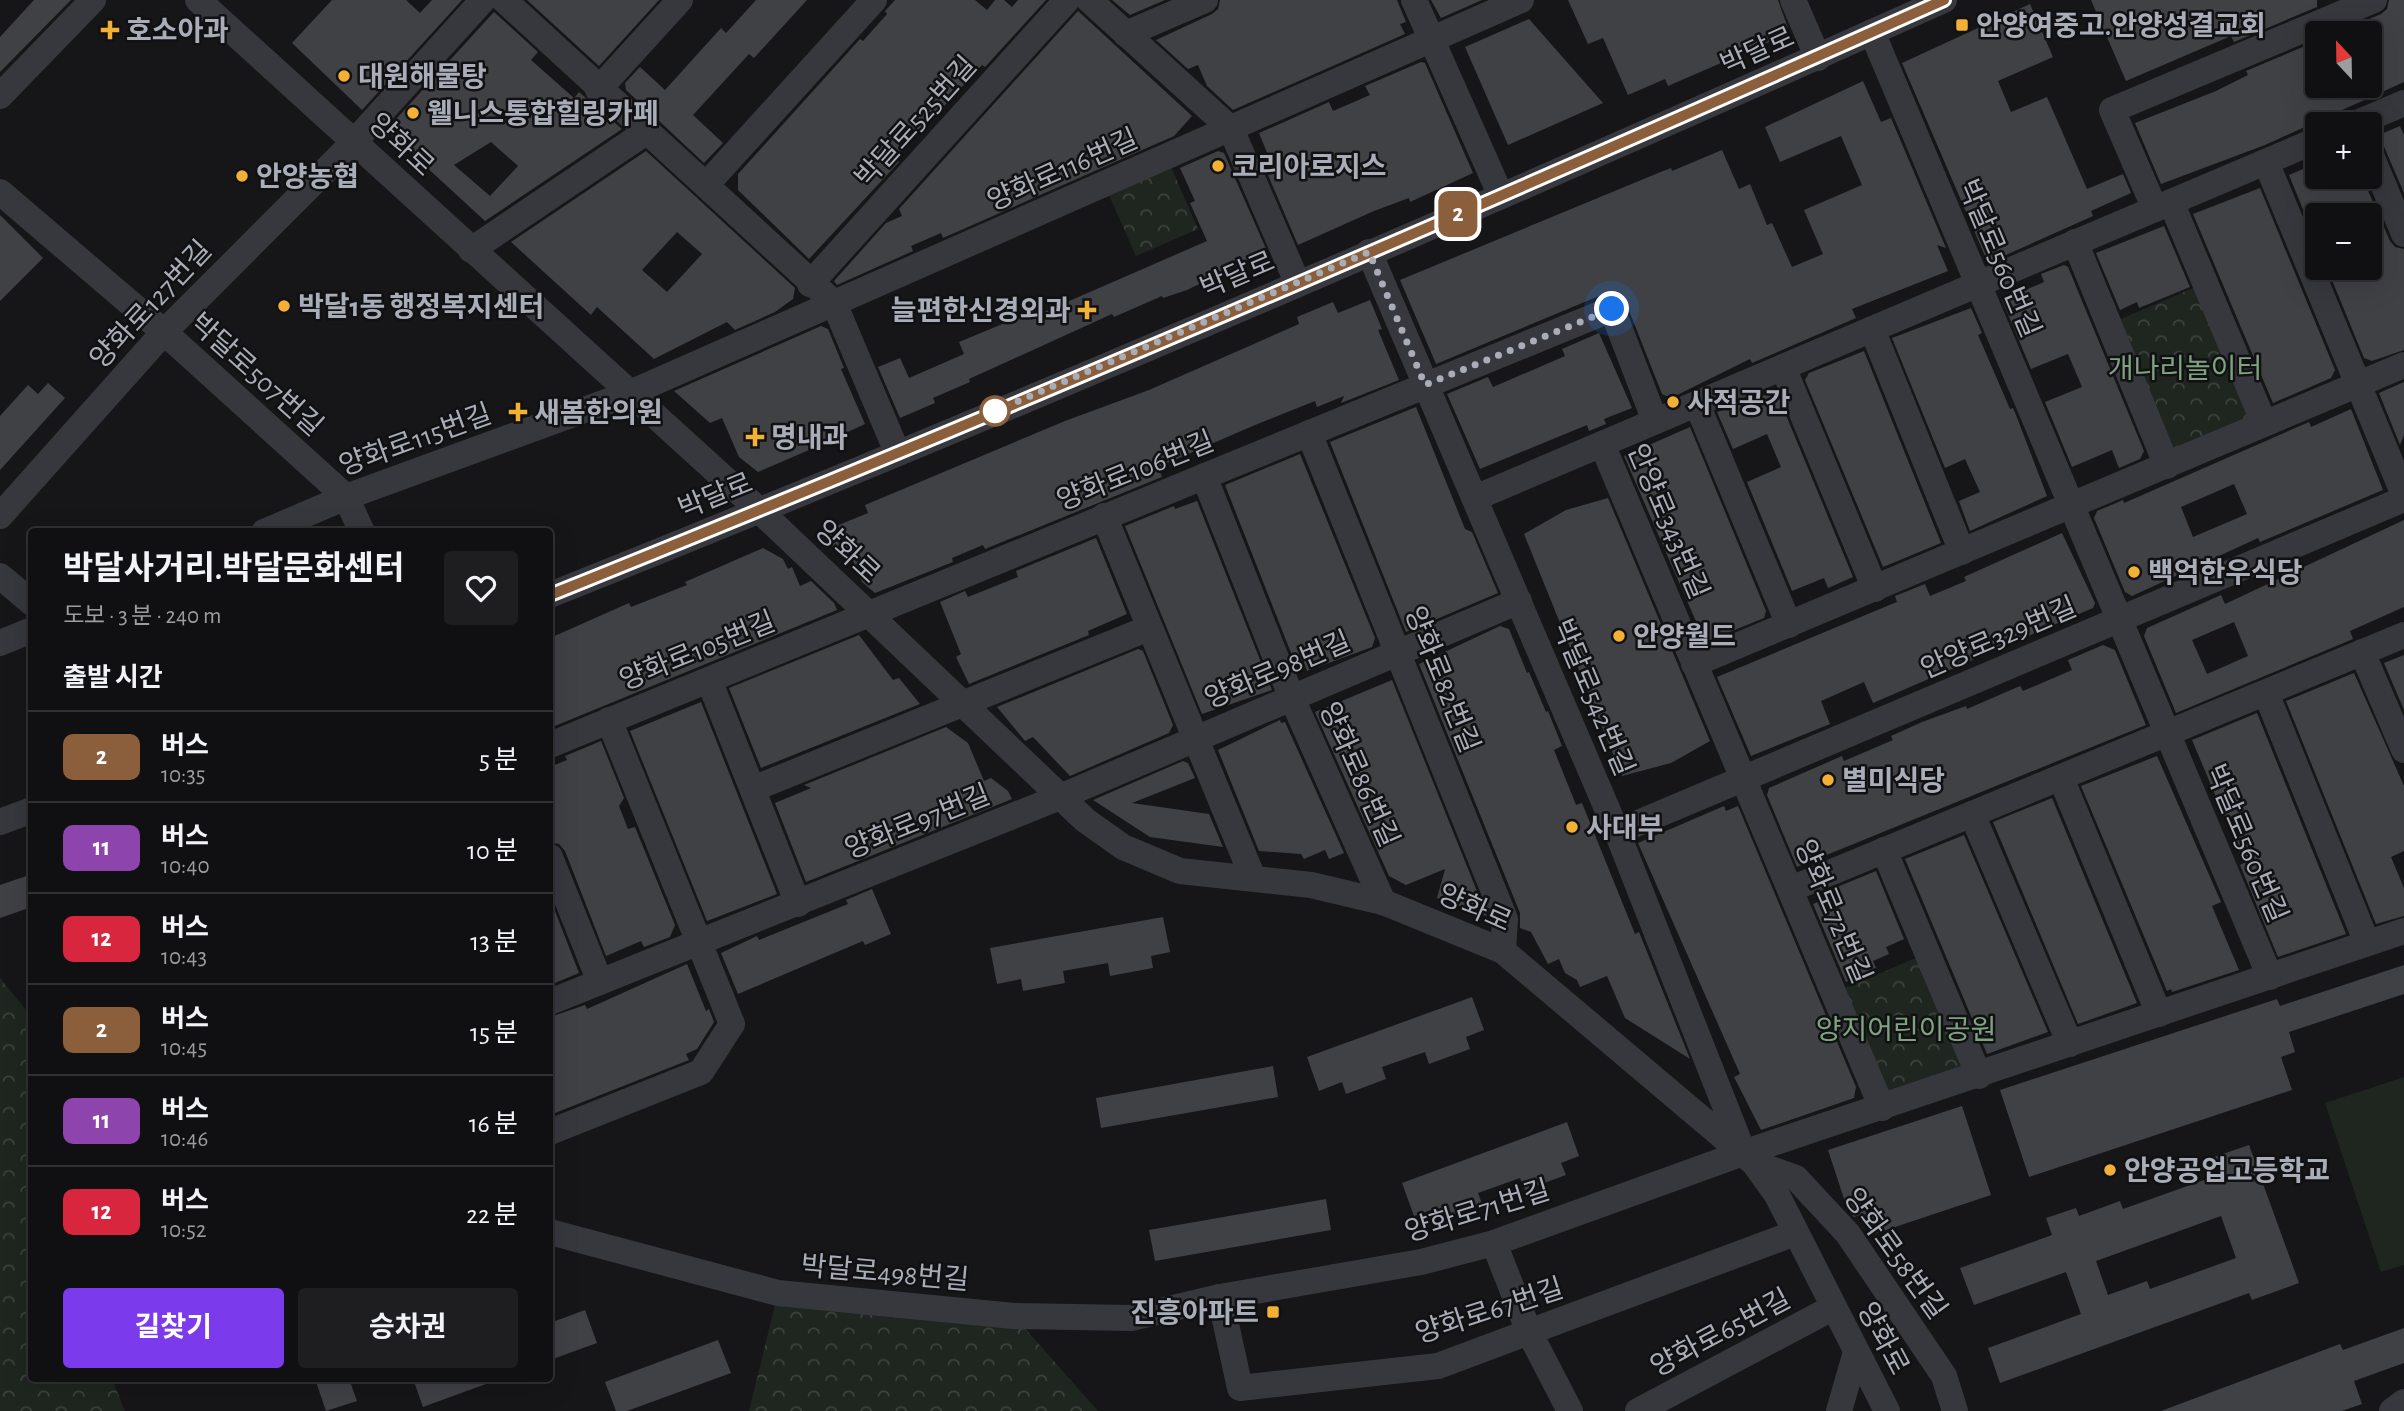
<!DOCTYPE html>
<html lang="ko">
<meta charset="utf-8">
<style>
body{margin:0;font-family:"Alegreya Sans","Noto Sans KR",sans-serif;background:#1e1e20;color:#f1f3f6;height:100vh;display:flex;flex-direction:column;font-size:26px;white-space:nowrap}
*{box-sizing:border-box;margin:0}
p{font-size:23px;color:#9c9d9f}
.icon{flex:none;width:38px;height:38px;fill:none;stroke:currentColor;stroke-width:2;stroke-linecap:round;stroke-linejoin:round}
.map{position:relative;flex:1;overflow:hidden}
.side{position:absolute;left:28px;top:528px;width:525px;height:854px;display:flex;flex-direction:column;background:#101012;border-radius:7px;box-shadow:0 7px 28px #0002,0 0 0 2px #303032}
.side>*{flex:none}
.badge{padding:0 14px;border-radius:10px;font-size:24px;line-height:46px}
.needle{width:46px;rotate:338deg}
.controls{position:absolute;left:2305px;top:21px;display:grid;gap:14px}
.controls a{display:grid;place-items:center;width:77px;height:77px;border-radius:7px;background:#101012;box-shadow:0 7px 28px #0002,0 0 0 2px #303032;font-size:35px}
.you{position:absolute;width:35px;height:35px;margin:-18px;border:5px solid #fff;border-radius:50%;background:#1a73e8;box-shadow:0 0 0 10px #1a73e833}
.map>.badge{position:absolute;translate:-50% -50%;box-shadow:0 0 0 4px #fff}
h2{padding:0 35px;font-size:26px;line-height:63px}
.round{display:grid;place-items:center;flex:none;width:74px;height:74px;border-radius:7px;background:#1e1e20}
.head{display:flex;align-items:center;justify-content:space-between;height:119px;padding:0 35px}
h1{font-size:33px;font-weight:700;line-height:52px}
.button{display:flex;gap:14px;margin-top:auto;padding:14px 35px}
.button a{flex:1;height:80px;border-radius:7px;background:#7c3aed;color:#fff;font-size:28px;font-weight:700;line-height:80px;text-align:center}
.button a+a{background:#1e1e20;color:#f1f3f6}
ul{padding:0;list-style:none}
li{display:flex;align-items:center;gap:21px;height:91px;padding:0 35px;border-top:2px solid #303032}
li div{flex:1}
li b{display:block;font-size:26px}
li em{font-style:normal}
li .badge{min-width:77px;font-weight:700;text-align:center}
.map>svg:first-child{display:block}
.forest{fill:url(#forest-crowns)}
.garden{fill:#1e261f}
.building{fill:#404145;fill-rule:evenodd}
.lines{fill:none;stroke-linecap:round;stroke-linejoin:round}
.minor{stroke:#37383d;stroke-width:26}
.line-casing{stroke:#fff;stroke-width:16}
.line{stroke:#8b5e3c;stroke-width:10}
.walk{stroke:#a8adb8;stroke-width:7;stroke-dasharray:0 12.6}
.poi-dot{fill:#f2b134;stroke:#111113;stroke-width:2.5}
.stop-dot{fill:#fff;stroke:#8b5e3c;stroke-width:3.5}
.labels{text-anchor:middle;stroke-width:5;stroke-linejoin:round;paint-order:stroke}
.poi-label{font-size:28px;font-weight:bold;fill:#a8adb8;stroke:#111113;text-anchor:start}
.street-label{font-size:28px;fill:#a8adb8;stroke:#111113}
.park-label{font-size:28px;fill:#7fa381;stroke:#111113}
</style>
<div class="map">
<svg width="2404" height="1411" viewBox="0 0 2404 1411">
<defs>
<pattern id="forest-crowns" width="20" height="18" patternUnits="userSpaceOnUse" patternTransform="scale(1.75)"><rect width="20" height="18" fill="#1e261f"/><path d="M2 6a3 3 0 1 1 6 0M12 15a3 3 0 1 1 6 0" fill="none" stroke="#3c433d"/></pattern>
</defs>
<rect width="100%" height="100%" fill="#161618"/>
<g class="forest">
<polygon points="1171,167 1198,229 1136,256 1109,195"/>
<polygon points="2198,286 2253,416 2172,451 2116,321"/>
<polygon points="1923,955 1972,1068 1886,1096 1840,990"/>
<polygon points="0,978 31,1016 32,1379 112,1379 125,1411 0,1411"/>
<polygon points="778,1293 1014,1316 1098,1411 749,1411"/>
</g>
<polygon class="garden" points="2404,1077 2404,1265 2381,1272 2325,1103"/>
<g class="building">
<polygon points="34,0 71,0 0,72 0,37"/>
<polygon points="332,0 406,0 420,13 432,0 462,0 362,110 292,43"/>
<polygon points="527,0 659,0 599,66"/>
<polygon points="756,0 807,0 754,58 749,54 693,115 723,143 704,163 626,90 625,83 640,67 665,90 721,28 726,33"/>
<polygon points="895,0 975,0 987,10 995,0 1004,0 1012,7 1018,0 1046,0 985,67 982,65 896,158 899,162 809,259 738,190 738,174 860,39 863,41 887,14 885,11"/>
<polygon points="1112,0 1165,0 1130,15"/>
<polygon points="1220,0 1397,0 1406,22 1400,24 1405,34 1233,110 1207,86 1198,65 1188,69 1156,40 1212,14 1218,9"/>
<polygon points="1431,0 1482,0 1441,18"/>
<polygon points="1568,0 1778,0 1788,28 1785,35 1668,86 1665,79 1628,95 1603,38 1588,44"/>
<polygon points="2091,0 2317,0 2317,7 2234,42 2231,36 2126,81"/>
<polygon points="2389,0 2404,0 2404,82 2265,145 2161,184 2135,123 2216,91 2248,75 2246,71 2317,41 2317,86 2370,86 2370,33 2345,33 2344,30 2381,14 2387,9"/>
<polygon points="2030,4 2053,57 1998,81 2011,112 2047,97 2087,189 2123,174 2131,193 2091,211 2093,216 1988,263 1902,63"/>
<polygon points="1078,11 1192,116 1174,136 943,238 941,233 911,246 913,251 837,285 834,281 886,223 902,216 899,209"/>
<path d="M494,12l44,40 -7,8 43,38 5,-6 43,37 -137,92 -99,-91zM491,142l27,24 -28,30 -36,-31z"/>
<polygon points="1529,19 1603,103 1508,145 1465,47"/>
<polygon points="1421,62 1425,63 1473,173 1410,202 1409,198 1374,211 1298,245 1268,175 1275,172 1259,133 1329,102 1333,111 1370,95 1365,86"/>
<polygon points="1863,81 1881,122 1891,118 1946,248 1937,245 1948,271 1852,309 1856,318 1752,363 1750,359 1671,398 1662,394 1626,303 1611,291 1436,364 1400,280 1663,171 1671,168 1672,171 1722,150 1739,189 1750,184 1767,225 1772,223 1792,267 1823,254 1804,210 1862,185 1841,136 1780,162 1765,127"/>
<polygon points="2400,126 2404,135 2404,193 2379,135"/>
<path d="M646,151l149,137 -2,11 -18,13 -40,18 -8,-8 -73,37 -57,-52 -6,8 -80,-73zM677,232l25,22 -35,38 -25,-22z"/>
<polygon points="1218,151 1224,153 1267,251 1187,290 1163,298 1162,296 1114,317 1112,314 969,379 970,382 933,398 935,403 900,418 878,367 900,358 909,378 964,354 959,342 1041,308 1044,312 1207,241 1190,203 1195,201 1180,168"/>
<polygon points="2310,166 2315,177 2362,177 2390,241 2395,247 2404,249 2404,350 2372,361 2364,358 2327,268 2370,268 2370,215 2317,215 2317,244 2289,175"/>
<polygon points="2260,188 2335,370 2331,378 2273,403 2193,214"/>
<polygon points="0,215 43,258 0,301"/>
<polygon points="2164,226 2190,287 2139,308 2137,302 2120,310 2096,253"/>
<polygon points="2064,265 2068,267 2144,451 2140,459 2119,468 2112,450 2072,467 2045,402 2082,387 2068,354 2031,369 2002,300 2044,282 2041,274"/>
<polygon points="1370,300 1382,329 1378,330 1399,380 1341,403 1344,396 1317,407 1315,401 1255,425 1158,467 1162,477 985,549 983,545 952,558 953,562 875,593 862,582 850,553 843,556 819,533 868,513 865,505 1065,421 1149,390 1299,324 1297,317 1333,302 1338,313"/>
<polygon points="1971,308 1982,333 1978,335 2010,409 2013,408 2016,415 2047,496 1970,531 1959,501 1980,492 1965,459 1945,468 1892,338"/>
<polygon points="821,326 828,329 844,368 841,369 865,424 809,450 758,472 739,457 722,418 710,423 674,391"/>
<polygon points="1599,333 1632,408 1604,419 1606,424 1589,431 1587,425 1480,469 1447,394 1488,377 1493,387 1565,356 1562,349"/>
<polygon points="1864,351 1941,543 1883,567 1805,380 1809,373"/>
<polygon points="2404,382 2404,435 2400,445 2379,393"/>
<polygon points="48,383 65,398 0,470 0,416 28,385 38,394"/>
<polygon points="1776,391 1853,577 1828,588 1824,578 1792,591 1747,482 1781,467 1767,434 1733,449 1717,412"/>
<polygon points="1416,407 1465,529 1472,532 1498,593 1406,632 1330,442"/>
<path d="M2351,409l32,81 -123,52 -2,-4 -126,58 -7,-4 -31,-74 3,-7 26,-11 1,3 185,-81 2,5zM2234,484l13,30 -54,23 -12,-30z"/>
<polygon points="1690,427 1766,611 1764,618 1705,642 1624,456"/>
<polygon points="1300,454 1375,638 1372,647 1307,671 1303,660 1295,663 1225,485"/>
<polygon points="1608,498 1710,741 1671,763 1622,776 1524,534 1566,510"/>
<polygon points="1197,501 1272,690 1202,714 1125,526 1174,506 1175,509"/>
<path d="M2404,520v87l-54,24 3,8 -177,74 -32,-77 3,-8 74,-33 4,9zM2234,622l14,34 -41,18 -15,-34z"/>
<polygon points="2062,533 2095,603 2093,608 1873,703 1864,682 1821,701 1830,724 1751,756 1717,677 1887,606 1897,602 1895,596 1925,584 1930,596 1966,581 1964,577"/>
<polygon points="1096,538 1127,614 1088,631 1089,635 969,684 956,657 961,654 940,602 965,591 968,597 1018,577 1016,571"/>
<polygon points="763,548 783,559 788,569 792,567 800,586 811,581 834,603 837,610 550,728 550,638 629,603 631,607 687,585 685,582"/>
<polygon points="1500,626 1509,629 1527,673 1529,672 1546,712 1548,711 1562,746 1554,750 1576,805 1582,803 1635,934 1639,932 1690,1059 1625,1018 1607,976 1580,987 1577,980 1565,973 1559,959 1548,964 1531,932 1520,928 1520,913 1419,664"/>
<polygon points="859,635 893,680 899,678 920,704 761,768 729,688"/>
<polygon points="2103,645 2115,650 2146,725 1797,867 1767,795 1769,788 1842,756 1844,761 1893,740 1891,736 1922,722 1966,706 1967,709 2020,686 2023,691 2072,670 2068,660"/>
<polygon points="1138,649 1143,651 1173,725 1169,733 1070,776 1033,737 1025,741 997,707"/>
<polygon points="2404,655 2404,710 2384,663"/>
<polygon points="2354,673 2404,786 2404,851 2391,857 2404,888 2404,916 2376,924 2286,701"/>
<polygon points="1392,680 1487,916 1437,898 1445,869 1406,885 1389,876 1315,712"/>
<polygon points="701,702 777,894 707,921 630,731"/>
<polygon points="2257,713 2346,934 2278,957 2240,865 2244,863 2192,740"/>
<polygon points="1280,720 1281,723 1285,722 1344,853 1329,859 1325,850 1304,859 1301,854 1259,851 1218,750"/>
<polygon points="946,727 968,743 984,781 991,778 1008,791 1012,799 806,882 775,803 811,788 804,785"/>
<polygon points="601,741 624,798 619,806 628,829 635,827 675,925 670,937 644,947 641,941 606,956 565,851 559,844 550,842 550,767 567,760 565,756"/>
<polygon points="2157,756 2221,902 2212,906 2239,970 2172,992 2171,989 2167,991 2081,786"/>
<polygon points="1183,761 1188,763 1195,778 1132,803 1209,814 1223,847 1150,837 1093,800"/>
<polygon points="2052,798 2137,1003 2078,1024 1993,822"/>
<polygon points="1724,806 1726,811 1738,806 1856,1087 1854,1098 1761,1130 1734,1077 1740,1074 1638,843"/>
<polygon points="1964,835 2048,1032 1987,1054 1905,859"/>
<polygon points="1876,871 1904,939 1886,947 1889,954 1873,961 1876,968 1846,982 1813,904 1823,900 1820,894"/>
<polygon points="32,874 32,907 0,918 0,885"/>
<polygon points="872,889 891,934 865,945 863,941 738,994 721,953 757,936 759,940 848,904 846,900"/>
<polygon points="550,898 579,973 550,985"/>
<polygon points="1163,917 1170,952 1151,956 1153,968 1110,976 1108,963 1063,971 1065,983 1023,991 1021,979 997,984 990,948"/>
<polygon points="687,964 706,1011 709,1009 714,1022 697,1049 686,1054 689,1060 550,1115 550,1017 585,1005 587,1009"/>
<polygon points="2404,965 2404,994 2289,1032 2295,1052 2281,1057 2292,1090 2029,1177 2000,1090 2277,999 2280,1006"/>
<polygon points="1472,997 1484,1030 1466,1037 1470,1049 1429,1064 1425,1052 1382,1067 1386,1079 1346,1094 1342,1082 1319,1091 1307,1057"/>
<polygon points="1273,1066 1278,1097 1101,1128 1096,1098"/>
<polygon points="1962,1106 1991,1195 1871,1235 1864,1214 1854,1217 1848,1211 1828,1150"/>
<polygon points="1567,1122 1579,1156 1561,1163 1566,1175 1525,1190 1520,1178 1478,1193 1482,1204 1441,1219 1437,1208 1414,1216 1402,1183"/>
<path d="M2249,1145l50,138 -47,17 -3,-7 -249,90 -12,-35 93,-34 -15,-42 -92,33 -14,-37 92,-33 -6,-17 30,-10 3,8 41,-15 3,8 98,-35 -7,-17zM2221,1216l15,42 -86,31 -3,-8 -39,14 -12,-34z"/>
<polygon points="1326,1199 1331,1230 1155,1261 1149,1230"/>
<polygon points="585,1310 597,1343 550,1360 550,1323"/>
<polygon points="2404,1328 2404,1363 2354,1381 2362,1404 2342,1411 2161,1411 2340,1344 2343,1350"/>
<polygon points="718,1340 731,1373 627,1411 616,1411 605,1382"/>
<polygon points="315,1379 349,1379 357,1401 326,1411"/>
<polygon points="413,1379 494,1379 494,1381 423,1407"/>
</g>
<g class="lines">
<g class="minor">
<polyline points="198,0 760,511 1085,820 1123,847 1180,871 1311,885 1383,902 1503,951 1754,1163 1777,1195 1887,1411"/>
<polyline points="504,0 834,303 897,452"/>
<polyline points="1089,0 1231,129 1297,282"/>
<polyline points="1414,0 1501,196"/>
<polyline points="1793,0 1818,58"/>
<polyline points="1872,32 2270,977"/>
<polyline points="1126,34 1205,0"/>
<polyline points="598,90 680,0"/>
<polyline points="0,96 93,0"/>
<polyline points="2355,124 2404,103"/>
<polyline points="2370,153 2404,234"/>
<polyline points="2266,162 2404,495"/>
<polyline points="706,185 874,0"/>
<polyline points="0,192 164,332 346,497 362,532"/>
<polyline points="2171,202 2264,423"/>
<polyline points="2155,209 2112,110 2374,0"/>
<polyline points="2075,242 2167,466"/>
<polyline points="471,250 646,132"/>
<polyline points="1369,252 1617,832 1742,1149"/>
<polyline points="810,284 1067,0"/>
<polyline points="1872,329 1962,552"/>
<polyline points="1783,367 1875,589"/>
<polyline points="1697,404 1789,625"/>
<polyline points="1309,433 1505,919 1503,951"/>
<polyline points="1602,444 1882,1108"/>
<polyline points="1204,476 1291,696 1383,902"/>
<polyline points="1475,498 2317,140"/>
<polyline points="0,516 164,332 354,142 483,0"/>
<polyline points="1104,516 1253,878"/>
<polyline points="264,532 346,497 628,394 1521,0"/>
<polyline points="0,576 32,603"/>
<path d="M550,595c469,-187 933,-388 1394,-595"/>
<polyline points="0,643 32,630"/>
<polyline points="2362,652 2404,750"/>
<polyline points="1694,664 2404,365"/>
<polyline points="709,680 798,904"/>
<polyline points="2266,693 2367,943"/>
<polyline points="550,745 1612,309 1655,421"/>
<polyline points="2061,778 2159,1014"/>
<polyline points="753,789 1149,628"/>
<polyline points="1972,814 2070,1044"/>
<polyline points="0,822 32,810"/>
<polyline points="1617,832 2404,499"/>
<polyline points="1884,850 1979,1076"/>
<polyline points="550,857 600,982"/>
<polyline points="1791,889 2404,635"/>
<polyline points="550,1002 1060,797 1519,601"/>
<polyline points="550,1132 701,1072 732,1024 609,720"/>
<polyline points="1754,1163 1796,1178 1848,1234 1944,1376 1955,1411"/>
<polyline points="550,1232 778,1293 1014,1316 1131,1318 1220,1297 1421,1262 1494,1243 1743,1153 2404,931"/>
<polyline points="1494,1243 1529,1332 1570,1411"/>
<polyline points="1220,1297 1240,1388 1438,1366 1795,1233"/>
<polyline points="1638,1411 1832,1308"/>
<polyline points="1839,1411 1856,1352"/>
<polyline points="2392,1411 2404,1402"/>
</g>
</g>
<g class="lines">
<defs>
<path id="line" d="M550,595c469,-188 933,-389 1394,-595"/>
</defs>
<use href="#line" class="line-casing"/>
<use href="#line" class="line"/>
<polyline class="walk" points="995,411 1369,252 1425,385 1612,309"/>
</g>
<g class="poi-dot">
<rect x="1955" y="18" width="14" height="14" rx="3.5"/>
<path d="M106.5 19.5h7v7h7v7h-7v7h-7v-7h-7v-7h7z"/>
<circle cx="344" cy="76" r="7"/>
<circle cx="413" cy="113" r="7"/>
<circle cx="1218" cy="166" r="7"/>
<circle cx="242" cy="176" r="7"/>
<circle cx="284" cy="306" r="7"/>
<path d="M1083.5 299.5h7v7h7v7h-7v7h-7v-7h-7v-7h7z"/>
<circle cx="1673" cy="402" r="7"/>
<path d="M514.5 401.5h7v7h7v7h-7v7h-7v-7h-7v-7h7z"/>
<path d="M751.5 426.5h7v7h7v7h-7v7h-7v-7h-7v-7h7z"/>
<circle cx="2134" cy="572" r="7"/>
<circle cx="1619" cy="636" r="7"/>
<circle cx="1828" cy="780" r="7"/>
<circle cx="1572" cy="827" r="7"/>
<circle cx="2110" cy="1170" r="7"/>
<rect x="1266" y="1305" width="14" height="14" rx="3.5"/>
</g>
<circle class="stop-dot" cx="995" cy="411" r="14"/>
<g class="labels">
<g class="poi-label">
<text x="1976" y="35">안양여중고.안양성결교회</text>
<text x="126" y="40">호소아과</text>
<text x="358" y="86">대원해물탕</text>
<text x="427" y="123">웰니스통합힐링카페</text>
<text x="1232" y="176">코리아로지스</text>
<text x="256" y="186">안양농협</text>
<text x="298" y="316">박달1동 행정복지센터</text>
<text x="1071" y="320" text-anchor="end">늘편한신경외과</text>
<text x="1687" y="412">사적공간</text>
<text x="534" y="422">새봄한의원</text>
<text x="771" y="447">명내과</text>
<text x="2148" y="582">백억한우식당</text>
<text x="1633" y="646">안양월드</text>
<text x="1842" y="790">별미식당</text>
<text x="1586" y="837">사대부</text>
<text x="2124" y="1180">안양공업고등학교</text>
<text x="1259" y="1322" text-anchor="end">진흥아파트</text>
</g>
<g class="street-label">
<text transform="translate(1757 50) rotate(-24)" y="10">박달로</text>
<text transform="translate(915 121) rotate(-48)" y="10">박달로525번길</text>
<text transform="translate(402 144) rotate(43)" y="10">양화로</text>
<text transform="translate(1062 169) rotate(-24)" y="10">양화로116번길</text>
<text transform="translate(2000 258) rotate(67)" y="10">박달로560번길</text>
<text transform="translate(1237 274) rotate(-23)" y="10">박달로</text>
<text transform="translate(150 304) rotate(-47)" y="10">양화로127번길</text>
<text transform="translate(257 374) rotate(42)" y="10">박달로507번길</text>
<text transform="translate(415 439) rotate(-20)" y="10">양화로115번길</text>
<text transform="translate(1135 470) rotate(-22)" y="10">양화로106번길</text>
<text transform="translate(715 495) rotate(-22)" y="10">박달로</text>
<text transform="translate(1669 521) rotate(67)" y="10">안양로343번길</text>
<text transform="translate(848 551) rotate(43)" y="10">양화로</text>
<text transform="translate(1998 637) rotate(-23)" y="10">안양로329번길</text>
<text transform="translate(697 650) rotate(-22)" y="10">양화로105번길</text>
<text transform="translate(1277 669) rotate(-23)" y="10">양화로98번길</text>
<text transform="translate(1443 679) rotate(68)" y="10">양화로82번길</text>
<text transform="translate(1594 697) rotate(67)" y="10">박달로542번길</text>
<text transform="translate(1360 774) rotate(66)" y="10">양화로86번길</text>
<text transform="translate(917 821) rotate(-22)" y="10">양화로97번길</text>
<text transform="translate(2247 843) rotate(67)" y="10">박달로560번길</text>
<text transform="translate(1475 907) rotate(24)" y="10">양화로</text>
<text transform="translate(1834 911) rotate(67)" y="10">양화로72번길</text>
<text transform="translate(1477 1210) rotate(-17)" y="10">양화로71번길</text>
<text transform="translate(1896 1253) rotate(54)" y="10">양화로58번길</text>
<text transform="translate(885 1272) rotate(5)" y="10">박달로498번길</text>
<text transform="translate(1489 1310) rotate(-18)" y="10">양화로67번길</text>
<text transform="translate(1720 1332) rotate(-28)" y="10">양화로65번길</text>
<text transform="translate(1884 1338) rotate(62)" y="10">양화로</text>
</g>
<g class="park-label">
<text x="2185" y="378">개나리놀이터</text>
<text x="1906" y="1039">양지어린이공원</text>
</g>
</g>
</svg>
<div class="controls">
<a><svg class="needle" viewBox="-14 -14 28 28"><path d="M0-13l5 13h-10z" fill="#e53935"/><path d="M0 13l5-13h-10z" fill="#9c9d9f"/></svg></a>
<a>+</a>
<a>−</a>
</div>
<div class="you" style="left:1612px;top:309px"></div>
<b class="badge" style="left:1458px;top:214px;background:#8b5e3c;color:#fff">2</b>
<section class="side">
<div class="head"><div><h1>박달사거리.박달문화센터</h1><p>도보 · 3 분 · 240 m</p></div><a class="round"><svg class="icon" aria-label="heart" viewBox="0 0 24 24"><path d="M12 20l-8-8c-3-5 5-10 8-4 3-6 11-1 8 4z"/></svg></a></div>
<h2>출발 시간</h2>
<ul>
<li><span class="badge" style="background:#8b5e3c;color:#fff">2</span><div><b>버스</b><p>10:35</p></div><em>5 분</em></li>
<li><span class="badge" style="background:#8e44ad;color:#fff">11</span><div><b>버스</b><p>10:40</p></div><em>10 분</em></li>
<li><span class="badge" style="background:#d7263d;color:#fff">12</span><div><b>버스</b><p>10:43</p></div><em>13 분</em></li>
<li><span class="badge" style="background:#8b5e3c;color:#fff">2</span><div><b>버스</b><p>10:45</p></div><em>15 분</em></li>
<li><span class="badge" style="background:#8e44ad;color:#fff">11</span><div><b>버스</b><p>10:46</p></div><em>16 분</em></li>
<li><span class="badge" style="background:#d7263d;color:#fff">12</span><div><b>버스</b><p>10:52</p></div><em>22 분</em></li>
</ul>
<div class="button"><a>길찾기</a><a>승차권</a></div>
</section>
</div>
